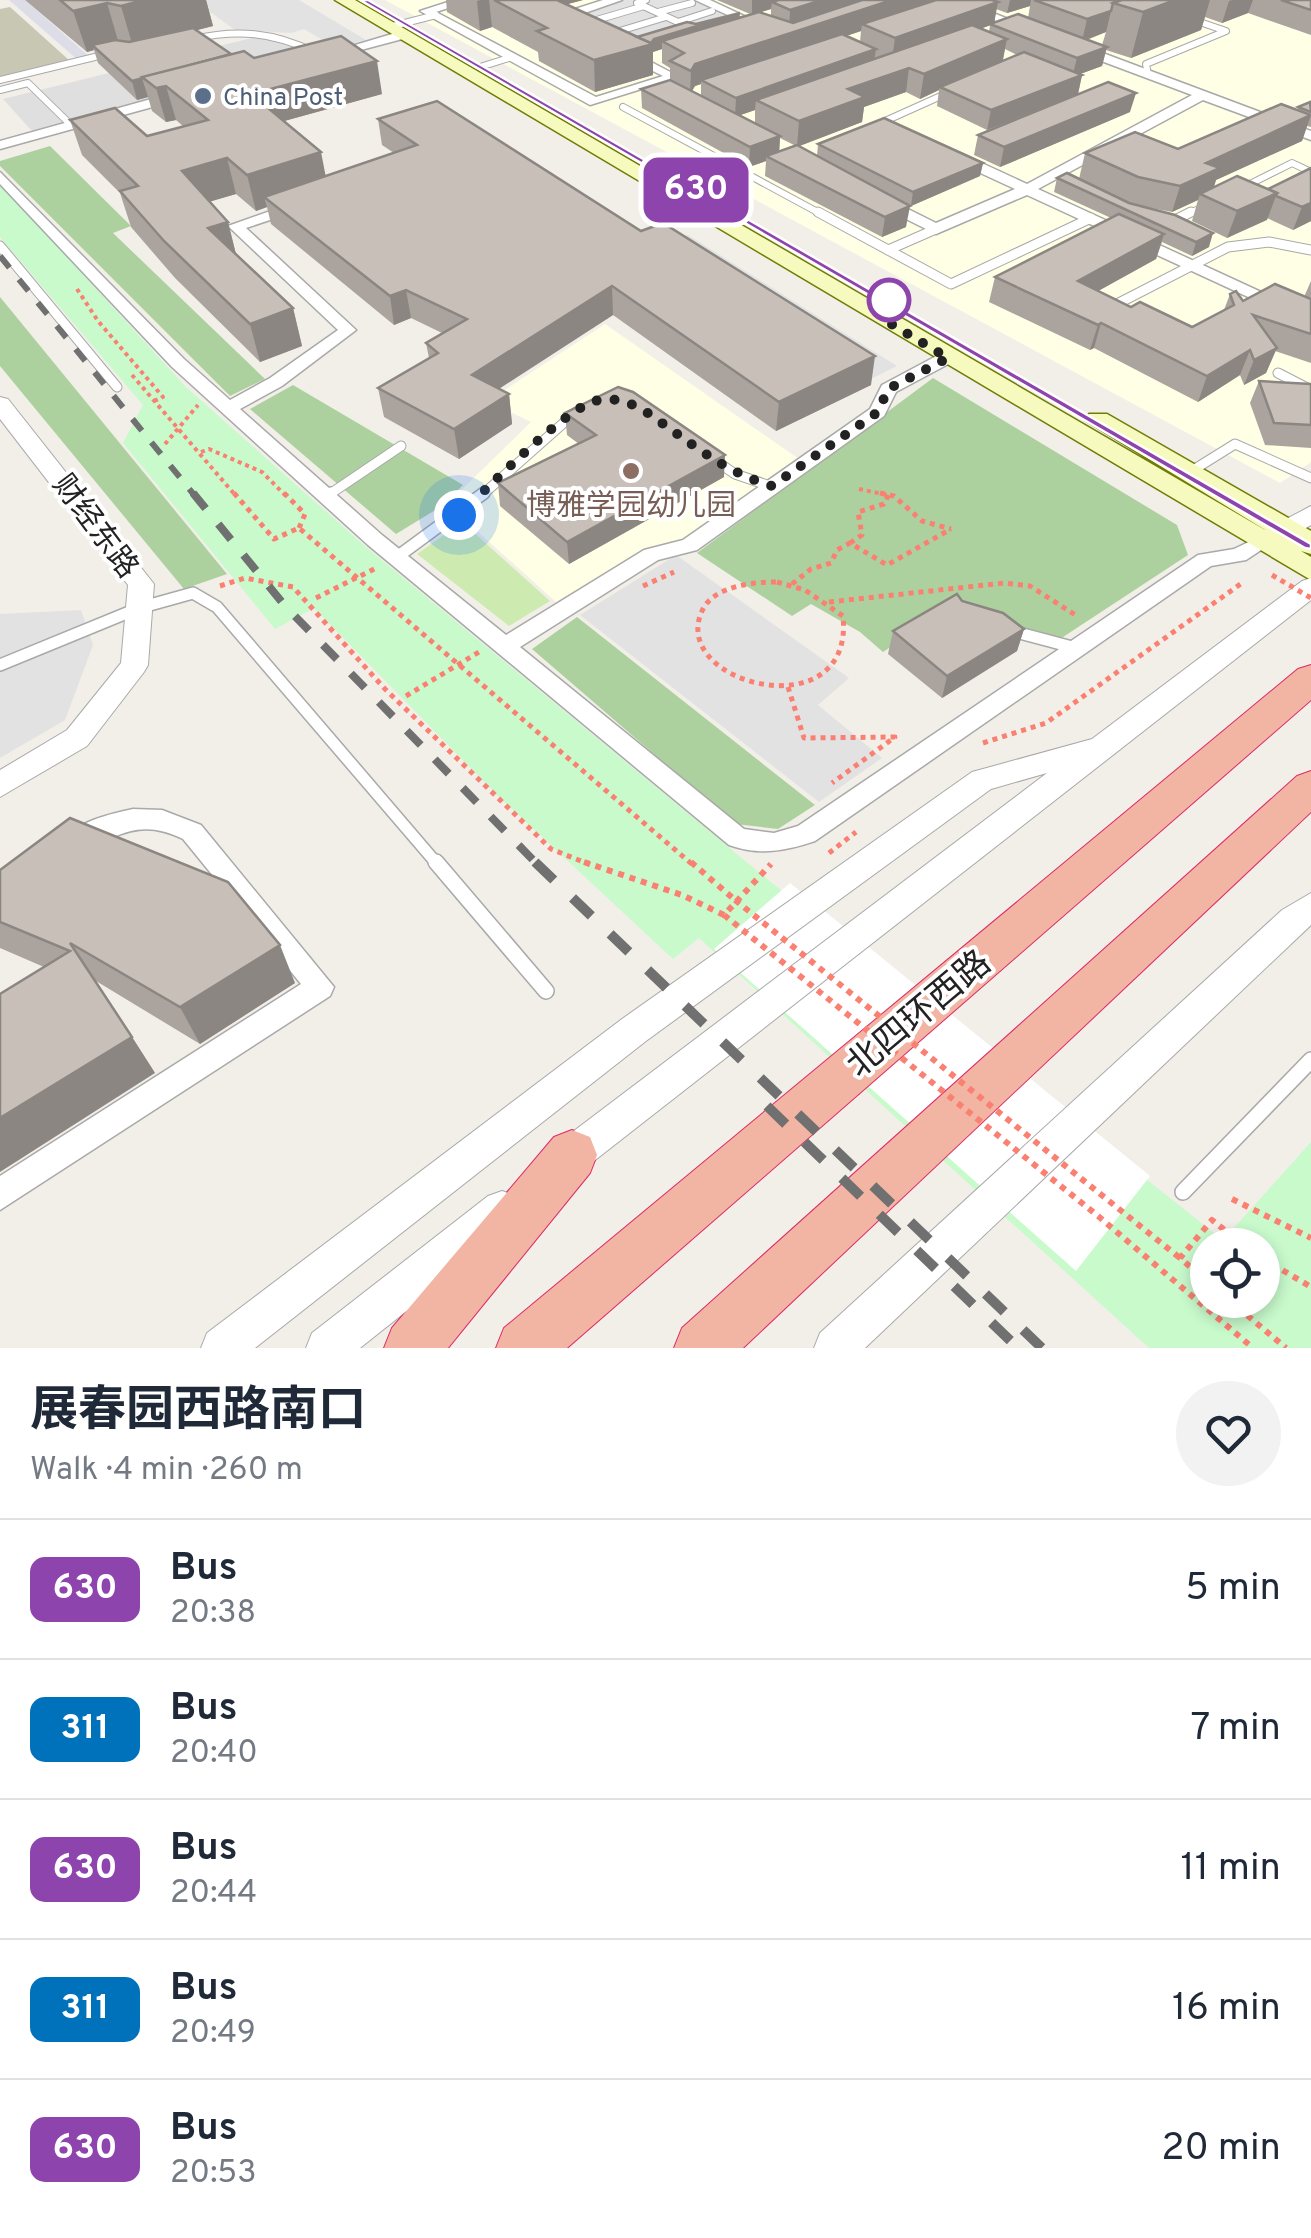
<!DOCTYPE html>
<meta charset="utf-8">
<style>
body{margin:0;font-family:Overpass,"Noto Sans SC",sans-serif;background:#f2f2f3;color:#1f2937;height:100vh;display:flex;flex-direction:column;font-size:38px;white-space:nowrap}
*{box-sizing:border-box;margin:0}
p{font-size:32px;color:#747a83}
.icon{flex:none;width:55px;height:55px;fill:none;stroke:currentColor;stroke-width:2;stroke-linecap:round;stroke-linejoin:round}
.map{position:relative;height:1348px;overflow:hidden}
.details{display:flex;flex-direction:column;background:#fff;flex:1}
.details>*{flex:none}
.badge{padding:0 20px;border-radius:15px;font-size:35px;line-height:65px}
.fabs{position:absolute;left:1190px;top:1228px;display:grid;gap:20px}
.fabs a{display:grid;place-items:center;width:90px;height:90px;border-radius:50%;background:#fff;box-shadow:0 5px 15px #0003;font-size:50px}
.you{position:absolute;width:50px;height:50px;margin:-25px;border:8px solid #fff;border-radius:50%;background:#1a73e8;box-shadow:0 0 0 15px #1a73e833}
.map>.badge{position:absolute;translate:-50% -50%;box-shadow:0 0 0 5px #fff}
.round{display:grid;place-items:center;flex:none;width:105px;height:105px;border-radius:52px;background:#f2f2f3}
.headline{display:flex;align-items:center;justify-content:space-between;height:170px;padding:0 30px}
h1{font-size:48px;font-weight:700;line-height:75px}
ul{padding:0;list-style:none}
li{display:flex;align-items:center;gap:30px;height:140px;padding:0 30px;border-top:2px solid #e0e1e3}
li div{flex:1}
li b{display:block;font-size:38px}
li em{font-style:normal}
li .badge{min-width:110px;font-weight:700;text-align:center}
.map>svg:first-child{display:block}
.residential{fill:#e0dfdf}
.education{fill:#ffffe5}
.construction{fill:#c7c7b4}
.grass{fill:#cdebb0}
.forest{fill:#add19e}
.park{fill:#c8facc;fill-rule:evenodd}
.parking{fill:#e2e2e2}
.plaza{fill:#dddde8}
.pier{fill:#fff}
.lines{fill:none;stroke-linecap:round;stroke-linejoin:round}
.service-far3-casing{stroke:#a9a9a9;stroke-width:8}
.service-far2-casing{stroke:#a9a9a9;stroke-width:11}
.service-far1-casing{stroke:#a9a9a9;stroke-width:14}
.service-casing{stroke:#a9a9a9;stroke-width:18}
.minor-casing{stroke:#a9a9a9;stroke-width:3}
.tertiary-casing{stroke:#a9a9a9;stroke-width:2}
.secondary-casing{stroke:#707d05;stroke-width:3}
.trunk-casing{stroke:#dc2a67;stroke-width:2}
.path-far2{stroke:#fa8072;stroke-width:4;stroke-dasharray:4 4;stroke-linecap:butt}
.path-far1{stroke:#fa8072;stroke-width:5;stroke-dasharray:5 5;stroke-linecap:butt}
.path{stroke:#fa8072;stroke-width:6;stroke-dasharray:6 6;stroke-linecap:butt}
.service-far3{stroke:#fff;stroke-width:6}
.service-far2{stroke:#fff;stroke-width:9}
.service-far1{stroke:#fff;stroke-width:11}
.service{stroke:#fff;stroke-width:15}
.minor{fill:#fff;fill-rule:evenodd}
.tertiary{fill:#fff;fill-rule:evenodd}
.secondary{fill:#f7fabf;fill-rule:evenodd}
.trunk{fill:#f2b4a3;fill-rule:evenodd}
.rail-far2{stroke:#707070;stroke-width:6;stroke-dasharray:15 15;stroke-linecap:butt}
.rail-far1{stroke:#707070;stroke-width:8;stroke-dasharray:20 20;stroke-linecap:butt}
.rail{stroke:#707070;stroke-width:10;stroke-dasharray:26 26;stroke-linecap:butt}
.path-bridge-far1{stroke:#fa8072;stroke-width:5;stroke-dasharray:5 5;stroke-linecap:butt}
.path-bridge{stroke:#fa8072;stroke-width:6;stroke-dasharray:6 6;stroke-linecap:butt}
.wall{fill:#aba49e;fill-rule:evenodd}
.shaded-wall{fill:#8b8681}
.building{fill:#c7bfb8;stroke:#8b8681;stroke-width:2.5}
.line{fill:#8e44ad;stroke:#fff;stroke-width:2.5}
.walk{stroke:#222;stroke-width:10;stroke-dasharray:0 18}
.service-dot{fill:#5c6f8a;stroke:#fff;stroke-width:4}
.stop-dot{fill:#fff;stroke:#8e44ad;stroke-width:5}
.education-dot{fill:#8d6e63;stroke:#fff;stroke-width:4}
.labels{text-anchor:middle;stroke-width:8;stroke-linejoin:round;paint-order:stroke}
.far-service-label{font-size:25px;fill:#4e5e75;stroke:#fff;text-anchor:start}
.education-label{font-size:30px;fill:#785e54;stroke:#fff}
.street-label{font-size:30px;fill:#222;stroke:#fff}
.near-street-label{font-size:35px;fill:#222;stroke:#fff}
</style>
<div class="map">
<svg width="1311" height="1348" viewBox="0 0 1311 1348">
<rect width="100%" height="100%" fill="#f2efe9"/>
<polygon class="residential" points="260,36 276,39 309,57 32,131 3,99"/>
<g class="education">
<polygon points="385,0 1311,0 1311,462 1280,483"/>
<polygon points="605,324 799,459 682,539 644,549 556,602 447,504 531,422 488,401"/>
</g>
<polygon class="construction" points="10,7 70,61 0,79 0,9"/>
<polygon class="grass" points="462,522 550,601 509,626 417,554"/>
<g class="forest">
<polygon points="50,146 131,226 113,233 265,379 230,396 0,166 0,161"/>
<polygon points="0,297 227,574 184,589 0,366"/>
<polygon points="933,378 1177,525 1188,555 1060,639 951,607 883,652 860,632 811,604 792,616 697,553"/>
<polygon points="293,385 463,485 442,506 396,534 250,409"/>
<polygon points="577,617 815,805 778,829 735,824 532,649"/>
</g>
<path class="park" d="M0,184l186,203 180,160 406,336 451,357 88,-98v206h-162l-450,-410 -26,21 -175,-163 -184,-188 -39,21 -152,-186 20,-38 -143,-168zM1208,1245h54v55h-54z"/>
<g class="parking">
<polygon points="194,0 299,0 366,40 336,48 304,29 291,33 235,30"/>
<polygon points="623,0 697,0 743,21 629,52 561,18"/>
<polygon points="688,235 897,366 869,380 661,245"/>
<polygon points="676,555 849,678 818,705 882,758 819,802 580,615"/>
<polygon points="81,610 93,645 65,720 0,758 0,614"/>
</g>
<polygon class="plaza" points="9,0 25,0 91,58 79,61"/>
<polygon class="pier" points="790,883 1150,1176 1076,1271 714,949"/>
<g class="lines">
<defs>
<g id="service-far3">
<polyline points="646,0 637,3 693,29"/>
<polyline points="658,12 692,3"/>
<polyline points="590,22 644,6"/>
<polyline points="678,22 712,11"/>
<polyline points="389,27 436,15"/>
<polyline points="613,33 666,17"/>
<path d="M193,39c44,-10 80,-7 121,13"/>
<polyline points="480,67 512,57"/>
<polyline points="1148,75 1146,64 1226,31 1191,19"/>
<polyline points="0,80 107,54"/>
<polyline points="0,90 28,83 71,125"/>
<polyline points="623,107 823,215"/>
<polyline points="883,122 952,91"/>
<polyline points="1240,189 1292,163 1311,172"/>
<polyline points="1186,215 1205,206"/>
</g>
<g id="service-far2">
<polyline points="818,212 951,284 1091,218"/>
<polyline points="1173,221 1191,212"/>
<polyline points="0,246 117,387"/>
<polyline points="888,250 936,229"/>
<polyline points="1115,305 1228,247 1269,242 1311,250"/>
<polyline points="1278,373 1311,390"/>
<polyline points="713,459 735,474 773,487"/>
<polyline points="1190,472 1235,444 1311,478"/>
<polyline points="327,496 401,446"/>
<polyline points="481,496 576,412"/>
</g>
<g id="service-far1">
<polyline points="327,496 331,493"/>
<polyline points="397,557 484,493"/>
<polyline points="1008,630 1076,648"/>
<polyline points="0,665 139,608 193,593 217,607 438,865"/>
</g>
<g id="service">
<polyline points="436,862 546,991"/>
<polyline points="1183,1192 1311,1060"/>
</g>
<g id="minor">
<polygon points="454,0 473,0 436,12 596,97 663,76 624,57 622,54 628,50 680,77 590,105 420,11"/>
<polygon points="603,0 622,0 559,22 550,17"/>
<polygon points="695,0 710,0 768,27 758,29"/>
<polygon points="945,0 961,0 1038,31 1028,34"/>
<polygon points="402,31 406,32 406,38 331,58 325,54"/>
<polygon points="1076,43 1311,131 1311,140 1203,100 1038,189 1311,315 1311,326 1027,195 936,234 878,205 878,199 888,199 936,223 1015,189 950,159 950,153 960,153 1027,184 1192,95 1072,50 1070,47"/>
<polygon points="180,91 185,92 185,98 0,149 0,141"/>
<path d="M0,172l184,187 46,41 40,-22 68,-48 -110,-104 65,-23h10v6l-57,19 110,102 -74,56 -42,23 142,126 124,100 138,-85 39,-10 187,-131 12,-24 60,-32h12v8l-58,31 -12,24 -187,134 -39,10 -138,87 224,182 30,4 24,-7 400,-271 36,-6 29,-14 10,7 -27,18 -35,6 -396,275c-30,10 -55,15 -86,4l-361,-300 -196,-178 -172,-183z"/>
<path d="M133,809l29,1 39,15 133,162 -4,9 -330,214v-34l301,-192 -118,-145c-47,-23 -66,0 -108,14l-9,-3 -4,-7c12,-21 48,-29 71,-34z"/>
</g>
<g id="tertiary">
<polygon points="0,397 8,399 154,584 148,665 144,672 87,746 0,797 0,770 67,730 121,663 128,585 0,419"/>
<polygon points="1311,506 1311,525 1274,547 1256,547 1253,541 1256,535"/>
<polygon points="1311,578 1311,600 576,1175 563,1181 550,1175 544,1162 550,1149 1047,773 991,789 646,1041 255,1348 201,1348 207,1333 622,1019 972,772 1092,739 1302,581"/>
<polygon points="1311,893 1311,925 865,1348 814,1348 820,1333 1282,910"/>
<polygon points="502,1191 516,1196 521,1210 516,1224 360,1348 306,1348 312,1333 488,1196"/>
</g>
<polygon id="secondary" points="335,0 355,0 1272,534 1085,420 1089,414 1107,414 1311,531 1311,554 1301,551 1311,557 1311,580"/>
<g id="trunk">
<polygon points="1311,665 1311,700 567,1348 496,1348 504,1328 1298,669"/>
<polygon points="1311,771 1311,812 743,1348 674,1348 682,1328 1297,776"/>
<polygon points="572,1130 590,1137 597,1155 590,1173 448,1348 384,1348 392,1328 554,1137"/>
</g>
</defs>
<use href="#service-far3" class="service-far3-casing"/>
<use href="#service-far2" class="service-far2-casing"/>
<use href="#service-far1" class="service-far1-casing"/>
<use href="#service" class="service-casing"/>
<use href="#minor" class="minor-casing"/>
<use href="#tertiary" class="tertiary-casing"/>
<use href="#secondary" class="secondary-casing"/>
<use href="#trunk" class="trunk-casing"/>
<g class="path-far2">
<polyline points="77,289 98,321 163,397 154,401"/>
<polyline points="132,375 236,496"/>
<polyline points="165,444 198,405"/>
<polyline points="201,452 209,449 262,472 286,496"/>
<polyline points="859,489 892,496"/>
</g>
<g class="path-far1">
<polyline points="234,493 274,539 299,528 693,865"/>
<polyline points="284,493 305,514 299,528"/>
<polyline points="880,493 894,496 922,521 951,529"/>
<polyline points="850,543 862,535 858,512 884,504 889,494"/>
<path d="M777,582l28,8 38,26c12,115 -175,69 -141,-5 11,-25 50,-29 75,-29z"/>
<polyline points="792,584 811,569 831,563 837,550 850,543 887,565 951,529"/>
<polyline points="220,586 245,578 293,587 385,689 551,849 591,865"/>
<polyline points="643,586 674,572"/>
<polyline points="316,598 376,568"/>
<polyline points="829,602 1004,583 1030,586 1077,616"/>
<polyline points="788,687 804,738 895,737 832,783"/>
<polyline points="406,696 479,652"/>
<polyline points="983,743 1046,723 1242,583"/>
<polyline points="829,853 856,832"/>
</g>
<g class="path">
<polyline points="584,862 682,895 724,915 771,864"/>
<polyline points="691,862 735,900"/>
<polyline points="1232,1199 1311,1238"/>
<polyline points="1109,1201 1180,1258"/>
<polyline points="1262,1258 1311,1287"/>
<polyline points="1208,1282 1180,1258 1212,1220 1243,1245"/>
<polyline points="1229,1300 1286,1348"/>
</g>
<use href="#service-far3" class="service-far3"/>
<use href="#service-far2" class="service-far2"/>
<use href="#service-far1" class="service-far1"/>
<use href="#service" class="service"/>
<use href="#minor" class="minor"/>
<use href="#tertiary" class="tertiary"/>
<use href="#secondary" class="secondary"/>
<use href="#trunk" class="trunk"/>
<polyline class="rail-far2" points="0,256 195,496"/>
<polyline class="rail-far1" points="193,493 285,606 538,865"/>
<g class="rail">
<polyline points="535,862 1042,1348"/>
<polyline points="767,1106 1018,1348"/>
</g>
<polyline class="path-bridge-far1" points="1272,575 1311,598"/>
<g class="path-bridge">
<polyline points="735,900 1109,1201"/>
<polyline points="724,915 1098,1216 1253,1348"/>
</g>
</g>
<g class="wall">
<polygon points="25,0 206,0 213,26 196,30 231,54 254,58 382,94 284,121 326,176 394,153 382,145 378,119 871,385 776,431 613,315 499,389 509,394 512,424 459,459 384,417 378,388 429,358 426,343 442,333 411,318 394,325 271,224 267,207 256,211 236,194 210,201 228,222 236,254 293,308 302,346 260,362 175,278 131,227 120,193 82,155 70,120 147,136 184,127 176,120 166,122 152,111 148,97 137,100 98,63 94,50 87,52"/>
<path d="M446,0h137l-16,4 70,33 113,-23 -33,-14h594v35l-63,-22 -26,10 -17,-6 -4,13 -70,28 -25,-8 -4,16 -22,8 2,1 -4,19 -91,36 -50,-24 2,-16 -19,9 -14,-7 -42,15 -2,15 -63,24 18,10 1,-12 165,19 -3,13 -69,30 -34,-17 29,38 -24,10 -117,-61 1,-15 -17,6 -107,-59 -1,-19 29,-9v-12l-8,-5v-14l-9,3v23l-58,17 -56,-31 -1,-9 -46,-25 -12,4 -33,-19zM1030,6l-2,12 -34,5 2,-14 11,4zM771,9v7l-10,-4zM990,25l-1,7 -9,-3zM861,31l-1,11 -14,-6zM1106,32l-4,13 -15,-5zM1005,49l12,6 -14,6zM701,84v11l-9,-4 3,-5zM755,110v13l-15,-8zM780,138l14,7 -15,6z"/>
<polygon points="1311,102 1311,127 1307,126 1302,141 1216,180 1214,187 1268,189 1311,168 1311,221 1293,230 1267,218 1227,238 1192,221 1198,200 1172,212 1141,206 1209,247 1192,256 1162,242 1156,259 1098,291 1131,307 1192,327 1224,310 1230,294 1243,301 1304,297 1311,281 1311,363 1275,351 1266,373 1244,385 1240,375 1198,402 1094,348 1090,350 989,302 995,277 1111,218 1054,192 1057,178 1079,179 1085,153 1178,149 1297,110 1298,107"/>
<polygon points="1130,112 1000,167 974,155 978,135"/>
<polygon points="1259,381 1311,384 1311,448 1265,445 1250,403"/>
<polygon points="565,413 724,477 569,564 500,506 498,483 579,444 567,435"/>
<polygon points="962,601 1024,629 1017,651 942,698 888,654 893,631"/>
<polygon points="0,870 295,983 200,1044 96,981 155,1073 44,967 0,948"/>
</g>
<g class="shaded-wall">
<polygon points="144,0 206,0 213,26 133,47 121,6"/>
<polygon points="481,0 489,0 492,27 480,31 477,1"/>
<polygon points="527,0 583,0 528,15"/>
<polygon points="752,0 802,0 772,2 771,9 752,15"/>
<polygon points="822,0 883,0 789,32 790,10"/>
<polygon points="892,0 933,0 932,7 862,24 861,31 706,83 701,80 701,84 695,86 690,94 691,71 695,64"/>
<polygon points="1010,0 1031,0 1030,6 1007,13"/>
<polygon points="1175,0 1210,0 1201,30 1131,58 1143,12"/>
<polygon points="1232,0 1253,0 1248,13 1222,23 1229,1"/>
<polygon points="998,2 994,24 892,60 895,38"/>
<polygon points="107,3 119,44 92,45 94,50 87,52 73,11"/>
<polygon points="1111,11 1106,32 1082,41 1087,19"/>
<polygon points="740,13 739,25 662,41 662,49 653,52 653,75 595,92 594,60 654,39"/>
<polygon points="1007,39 1002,63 940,87 939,90 920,99 924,74"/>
<polygon points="1107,47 1102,66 1072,77 1077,58"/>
<polygon points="876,49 873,67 756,100 755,110 735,117 736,98"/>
<polygon points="377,61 382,94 259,128 251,94"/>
<polygon points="909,68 906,92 864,107 862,122 797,147 799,121 848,89"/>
<polygon points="1082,75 1078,94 987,130 991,110"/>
<polygon points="142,78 148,97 137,100 132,81"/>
<polygon points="166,86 176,120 166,122 156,88"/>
<polygon points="1136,93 1130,112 1000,167 1004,147"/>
<polygon points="1311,115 1302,141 1216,180 1211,195 1200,194 1198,200 1172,212 1180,186 1206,163"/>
<polygon points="780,136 779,156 766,156 766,161 749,167 750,147"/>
<polygon points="321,152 328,188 264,197 267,207 256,211 247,175"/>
<polygon points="227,158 236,194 192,207 182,171"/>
<polygon points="983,163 980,176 911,206 913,192"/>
<polygon points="1277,193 1267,220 1227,238 1237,211"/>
<polygon points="1311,203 1311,221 1293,230 1302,207"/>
<polygon points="910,206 906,227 882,237 885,217"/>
<polygon points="228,222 237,259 208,228"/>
<polygon points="1213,233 1209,247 1192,256 1196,242"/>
<polygon points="1164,234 1156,259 1071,306 1078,281"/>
<polygon points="612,286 613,315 475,404 472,375"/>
<polygon points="406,290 411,318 394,325 390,296"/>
<polygon points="293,308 302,346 260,362 250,324"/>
<polygon points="1101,323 1094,348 1090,350 1098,325"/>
<polygon points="1277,348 1266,373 1244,385 1254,360"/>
<polygon points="1250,350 1240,375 1198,402 1207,376"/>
<polygon points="875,356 871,385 776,431 779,402"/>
<polygon points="509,394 512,424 459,459 454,429"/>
<polygon points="725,455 724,477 569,564 567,542"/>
<polygon points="1024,629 1017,651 942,698 947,676"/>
<polygon points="280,945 295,983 200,1044 180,1007"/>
<polygon points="132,1037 155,1073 0,1172 0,1118"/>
</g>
<g class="building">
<polygon points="60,0 144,0 121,6 107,3 73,11"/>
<polygon points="494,0 557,0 653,44 594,60 537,31 547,28"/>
<polygon points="779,0 822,0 790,10 772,2"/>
<polygon points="862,0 892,0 695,64 691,71 670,61 684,53 662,41 759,12 793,23"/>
<polygon points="936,0 992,0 998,2 895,38 862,24"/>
<polygon points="1034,0 1122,0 1113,3 1111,11 1087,19"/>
<polygon points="1122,0 1175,0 1143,12 1113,3"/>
<polygon points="1281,0 1311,0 1311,10"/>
<polygon points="740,13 654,39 651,43 637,37 687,22 696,24"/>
<polygon points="1018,14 1107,47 1077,58 990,24"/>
<polygon points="972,25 1007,39 924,74 909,68 848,89 865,97 799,121 756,100"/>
<polygon points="193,28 231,54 132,81 92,45 115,40 129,42"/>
<polygon points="842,34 876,49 736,98 701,80"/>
<polygon points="341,36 377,61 251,94 321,152 247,175 227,158 182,171 228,222 208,228 293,308 250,324 164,241 120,191 138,186 70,120 115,108 147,136 208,120 166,86 156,88 142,77 244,51 254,58"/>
<polygon points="1024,52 1082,75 991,110 940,87"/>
<polygon points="670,80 780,136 750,147 641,89"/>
<polygon points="1108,82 1136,93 1004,147 978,135"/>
<polygon points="437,101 641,231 663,223 875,356 779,402 612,286 472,375 509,394 454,429 378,388 438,353 426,343 467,319 406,290 390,296 264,197 417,145 378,119"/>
<polygon points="1310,102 1311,112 1298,107"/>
<polygon points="1281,104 1311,115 1206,163 1220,168 1180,186 1138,177 1085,153 1135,132 1178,149"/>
<polygon points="884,118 983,163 913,192 818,144"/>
<polygon points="797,145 910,206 885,217 766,156"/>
<polygon points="1311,168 1311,203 1302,207 1276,196 1277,193 1268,189"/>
<polygon points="1067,173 1129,203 1175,215 1213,233 1196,242 1057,178"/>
<polygon points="1237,176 1277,193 1237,211 1200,194"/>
<polygon points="1119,214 1164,234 1078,281 1131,307 1140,302 1192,327 1234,305 1230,294 1236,291 1243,301 1275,284 1311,299 1311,334 1253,315 1277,348 1254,360 1250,350 1207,376 1101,323 1098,325 995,277"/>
<polygon points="1259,381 1311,384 1311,425 1274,423"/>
<polygon points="618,387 633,392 725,455 567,542 498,483 596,435 565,413"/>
<polygon points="957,594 962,601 1003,613 1024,629 947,676 893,631"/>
<polygon points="70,818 228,882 280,945 180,1007 70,943 132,1037 0,1118 0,994 70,951 0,922 0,870"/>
</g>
<polygon class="line" points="360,0 368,0 1311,544 1311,549 1305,548"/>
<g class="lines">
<path class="walk" d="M459,515c28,-26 104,-105 136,-114 28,-7 51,10 71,25 35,25 65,48 106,60l106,-74 10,-23 60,-31 -60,-36 1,-22"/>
</g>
<circle class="service-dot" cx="203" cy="96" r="10"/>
<circle class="stop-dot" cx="889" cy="300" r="20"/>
<circle class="education-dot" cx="631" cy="471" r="10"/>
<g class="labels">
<g class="far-service-label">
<text x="223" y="105">China Post</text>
</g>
<g class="education-label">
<text x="631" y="515">博雅学园幼儿园</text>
</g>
<g class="street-label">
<text transform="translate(96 526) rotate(53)" y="10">财经东路</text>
</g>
<g class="near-street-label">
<text transform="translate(918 1013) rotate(-40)" y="12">北四环西路</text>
</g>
</g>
</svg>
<div class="fabs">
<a><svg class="icon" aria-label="locate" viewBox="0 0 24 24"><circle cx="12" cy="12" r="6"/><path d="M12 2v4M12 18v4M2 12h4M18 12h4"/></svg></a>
</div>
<div class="you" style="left:459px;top:515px"></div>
<b class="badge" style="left:696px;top:190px;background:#8e44ad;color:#fff">630</b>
</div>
<section class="details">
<div class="headline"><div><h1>展春园西路南口</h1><p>Walk · 4 min · 260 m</p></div><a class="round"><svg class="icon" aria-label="heart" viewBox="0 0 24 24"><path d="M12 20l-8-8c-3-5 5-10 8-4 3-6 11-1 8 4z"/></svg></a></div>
<ul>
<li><span class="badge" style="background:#8e44ad;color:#fff">630</span><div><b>Bus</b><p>20:38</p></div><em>5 min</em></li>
<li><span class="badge" style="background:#0072bc;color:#fff">311</span><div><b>Bus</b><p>20:40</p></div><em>7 min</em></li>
<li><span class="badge" style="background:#8e44ad;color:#fff">630</span><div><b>Bus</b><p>20:44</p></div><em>11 min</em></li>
<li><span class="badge" style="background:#0072bc;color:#fff">311</span><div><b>Bus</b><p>20:49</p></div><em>16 min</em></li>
<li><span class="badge" style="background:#8e44ad;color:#fff">630</span><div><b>Bus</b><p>20:53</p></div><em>20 min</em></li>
</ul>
</section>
